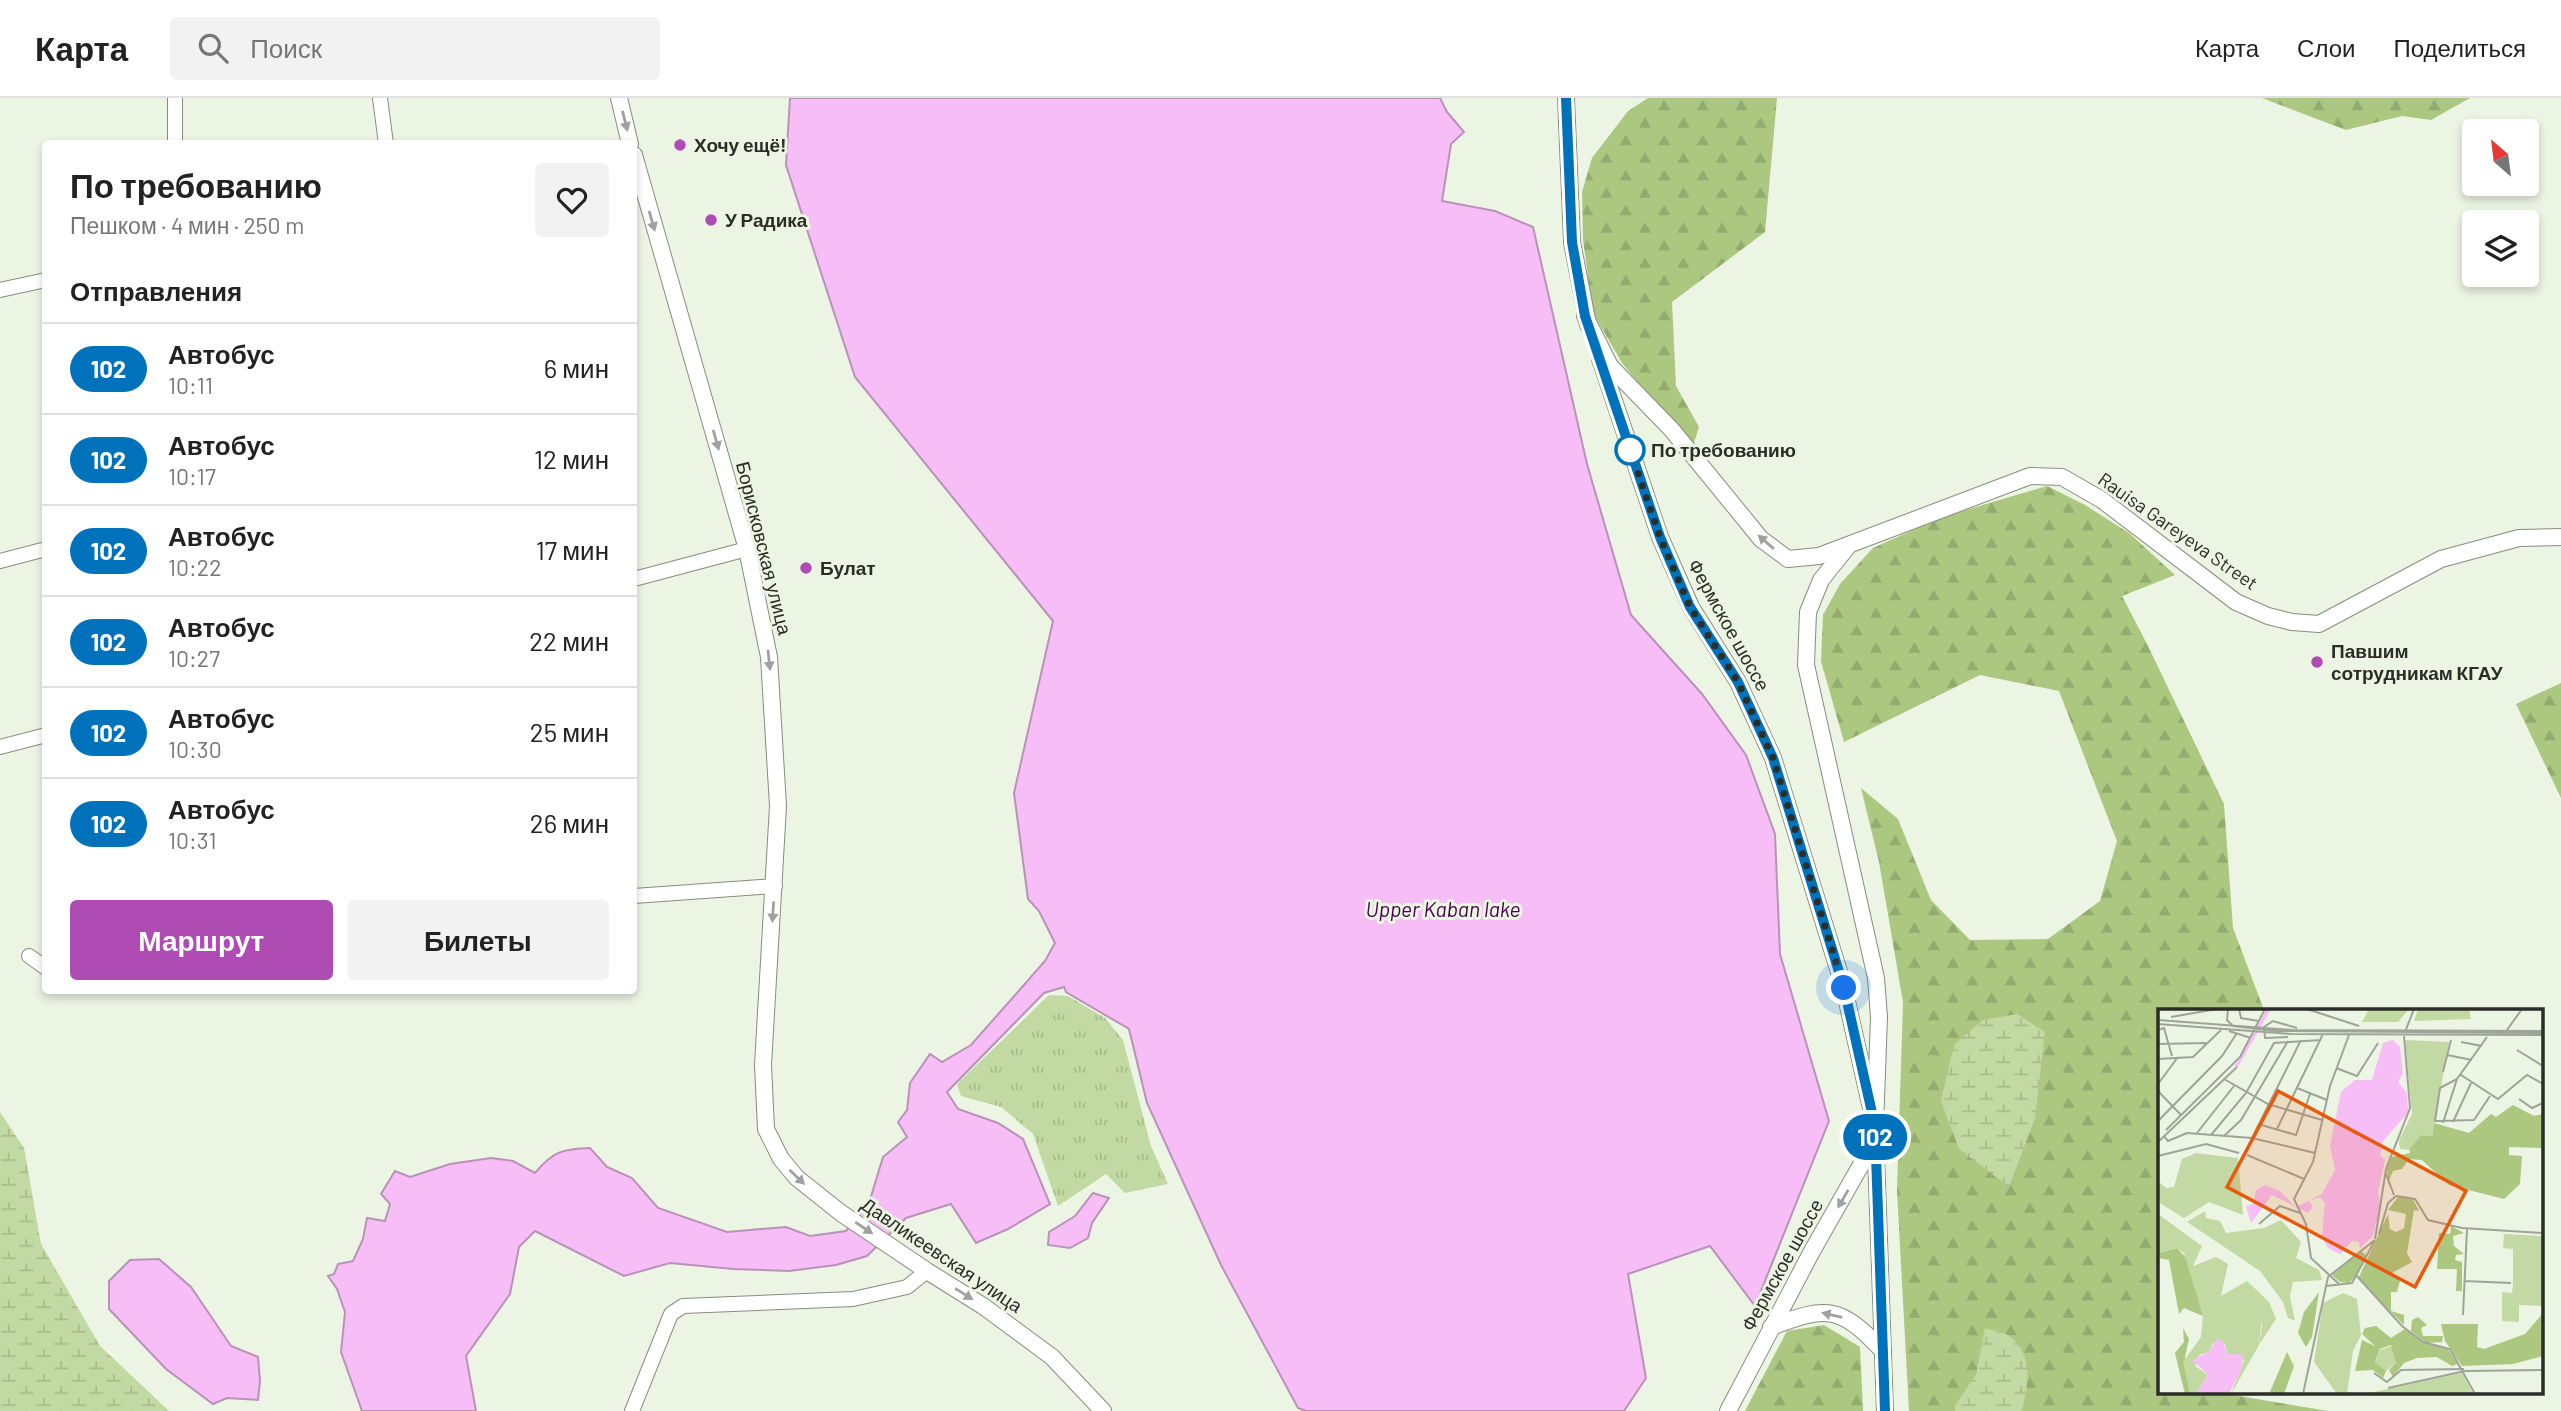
<!DOCTYPE html>
<html lang="ru">
<meta charset="utf-8">
<style>
body{margin:0;font-family:Barlow,sans-serif;background:#f2f2f2;color:#222;height:100vh;display:flex;flex-direction:column;font-size:26px;white-space:nowrap}
*{box-sizing:border-box;margin:0}
p{font-size:23px;color:#767676}
.icon{flex:none;width:38px;height:38px;fill:none;stroke:currentColor;stroke-width:2;stroke-linecap:round;stroke-linejoin:round}
.map{position:relative;flex:1;overflow:hidden}
.side{position:absolute;left:42px;top:42px;width:595px;height:854px;display:flex;flex-direction:column;background:#fff;border-radius:7px;box-shadow:0 4px 10px #0003}
.side>*{flex:none}
.badge{padding:0 14px;border-radius:23px;font-size:24px;line-height:46px}
.needle{width:46px;rotate:332deg}
.tools{position:absolute;left:2462px;top:21px;display:grid;gap:14px}
.tools a{display:grid;place-items:center;width:77px;height:77px;border-radius:7px;background:#fff;box-shadow:0 4px 10px #0003;font-size:35px}
.you{position:absolute;width:35px;height:35px;margin:-18px;border:5px solid #fff;border-radius:50%;background:#1a73e8;box-shadow:0 0 0 10px #1a73e833}
.map>.badge{position:absolute;translate:-50% -50%;box-shadow:0 0 0 4px #fff}
h2{padding:0 28px;font-size:26px;line-height:63px}
.round{display:grid;place-items:center;flex:none;width:74px;height:74px;border-radius:7px;background:#f2f2f2}
.headline{display:flex;align-items:center;justify-content:space-between;height:119px;padding:0 28px}
h1{font-size:33px;font-weight:600;line-height:52px}
.action{display:flex;gap:14px;margin-top:auto;padding:14px 28px}
.action a{flex:1;height:80px;border-radius:7px;background:#ae4cb3;color:#fff;font-size:28px;font-weight:600;line-height:80px;text-align:center}
.action a+a{background:#f2f2f2;color:#222}
ul{padding:0;list-style:none}
li{display:flex;align-items:center;gap:21px;height:91px;padding:0 28px;border-top:2px solid #e0e0e0}
li div{flex:1}
li b{display:block;font-size:26px}
li em{font-style:normal}
li .badge{min-width:77px;font-weight:700;text-align:center}
header{display:flex;align-items:center;gap:42px;box-sizing:border-box;height:98px;padding:0 35px;background:#fff;border-bottom:2px solid #e0e0e0}
header strong{font-size:33px}
nav{display:flex;gap:38px;margin-inline-start:auto;font-size:24px}
.search{width:490px;height:63px;background:#f2f2f2;display:flex;align-items:center;gap:18px;box-sizing:border-box;padding:0 24px;border-radius:7px;color:#767676;font-size:26px}
.map>svg:first-child{display:block}
.grass{fill:url(#grass-tufts)}
.forest{fill:url(#forest-firs)}
.wetland{fill:url(#wetland-marsh)}
.water{fill:#f6bdf7;stroke:#b992b9;stroke-width:2}
.lines{fill:none;stroke-linecap:round;stroke-linejoin:round}
.minor-casing{stroke:#878d7e;stroke-width:16}
.tertiary-casing{stroke:#878d7e;stroke-width:18}
.minor{stroke:#fff;stroke-width:14}
.tertiary{stroke:#fff;stroke-width:16}
.oneway{fill:#a0a09e}
.line-casing{stroke:#fff;stroke-width:16}
.line{stroke:#0072bc;stroke-width:10}
.walk{stroke:#2b2d27;stroke-width:7;stroke-dasharray:0 12.6}
.poi-dot{fill:#ae4cb3;stroke:#ecf4e3;stroke-width:2.5}
.stop-dot{fill:#fff;stroke:#0072bc;stroke-width:3.5}
.labels{text-anchor:middle;stroke-width:6;stroke-linejoin:round;paint-order:stroke}
.poi-label{font-size:19px;font-weight:bold;fill:#2b2d27;stroke:#ecf4e3;text-anchor:start}
.stop-label{font-size:19px;font-weight:bold;fill:#2b2d27;stroke:#ecf4e3;text-anchor:start}
.street-label{font-size:19px;fill:#2b2d27;stroke:#ecf4e3}
.water-label{font-size:21px;font-style:italic;fill:#47024b;stroke:#ecf4e3}
.inset-river{fill:none;stroke:#f6bdf7;stroke-width:3.5}
.inset-road{fill:none;stroke:#9fa498;stroke-width:2}
.view{fill:#e8590c;fill-opacity:0.15;stroke:#e8590c;stroke-width:3.5}
.inset-edge{fill:none;stroke:#2b2d27;stroke-width:3.5}
</style>
<header>
<strong>Карта</strong>
<div class="search"><svg class="icon" aria-label="search" viewBox="0 0 24 24"><circle cx="10" cy="10" r="6"/><path d="M15 15l6 6"/></svg>Поиск</div>
<nav><a>Карта</a><a>Слои</a><a>Поделиться</a></nav>
</header>
<div class="map">
<svg width="2561" height="1313" viewBox="0 0 2561 1313">
<defs>
<pattern id="grass-tufts" width="24" height="20" patternUnits="userSpaceOnUse" patternTransform="scale(1.75)"><rect width="24" height="20" fill="#c3d9a3"/><path d="M3 7l-1-3M5 7V3M7 7l1-3M15 17l-1-3M17 17v-4M19 17l1-3" fill="none" stroke="#a8bb8c"/></pattern>
<pattern id="forest-firs" width="22" height="20" patternUnits="userSpaceOnUse" patternTransform="scale(1.75)"><rect width="22" height="20" fill="#abc780"/><path d="M5 1l3.5 6h-7zM16 11l3.5 6h-7z" fill="#93ab6f"/></pattern>
<pattern id="wetland-marsh" width="20" height="14" patternUnits="userSpaceOnUse" patternTransform="scale(1.75)"><rect width="20" height="14" fill="#c3d9a3"/><path d="M1 5h8M5 5V1M11 12h8M15 12V8" fill="none" stroke="#a8bb8c"/></pattern>
</defs>
<rect width="100%" height="100%" fill="#ecf4e3"/>
<polygon class="grass" points="1049,897 1068,898 1105,920 1123,942 1151,1048 1168,1086 1125,1095 1106,1076 1058,1108 1033,1036 1001,1009 961,998 957,986"/>
<g class="forest">
<polygon points="1648,0 1777,0 1765,134 1672,204 1676,288 1699,329 1692,351 1622,265 1593,215 1583,142 1582,94 1592,60 1628,13"/>
<polygon points="2262,0 2470,0 2431,22 2402,18 2346,32"/>
<polygon points="2047,388 2085,407 2129,435 2175,477 2122,498 2148,548 2224,706 2233,830 2264,912 2160,912 2160,1294 2233,1294 2233,1297 2328,1313 1909,1313 1897,1093 1903,904 1879,764 1861,690 1898,721 1931,802 1970,842 2048,841 2100,803 2117,743 2059,593 1980,577 1844,644 1821,563 1823,517 1840,486 1873,450 1942,419"/>
<polygon points="2561,585 2561,700 2516,606"/>
<polygon points="1824,1227 1860,1249 1863,1313 1745,1313 1787,1233"/>
</g>
<g class="wetland">
<polygon points="2017,916 2045,934 2035,1020 2009,1089 1959,1051 1941,1003 1954,947 1983,922"/>
<polygon points="0,1014 24,1050 41,1146 100,1248 169,1313 0,1313"/>
<path d="M1985,1230c8,3 20,4 26,9 23,20 17,49 11,74h-67v-5l21,-32z"/>
</g>
<g class="water">
<path d="M790,0h650l7,14 17,20 -13,12 -9,57 53,10 38,16 54,237 44,151 71,79 44,61 29,79 5,120 49,167 -74,185 -45,-60 -82,28 18,104 -22,33h-318l-8,-3 -77,-143 -74,-162 -18,-74 -63,-37 -2,-5 -20,6 -97,99 11,17 40,14 25,16 27,65 -42,25 -32,14 -25,-39 -45,14 -39,38 -31,9 -47,6 -56,-2 -63,-6 -46,13 -89,-45 -16,16 -9,47 -44,62 10,55h-114l-21,-59 4,-40 -8,-23 -9,-13 6,-2 4,-10 15,-3 10,-22 4,-21 18,3 5,-17 -9,-10 14,-23 15,6 40,-13 41,-6 22,3 22,12c18,-22 28,-24 55,-25l17,19 25,11 26,30 69,24 59,-5 24,9 36,-5 23,-28 14,-46 24,-20 -9,-15 9,-12 3,-27 20,-29 12,8 29,-17 74,-84 10,-18 -16,-32 -11,-12 -14,-106 39,-172 -198,-244 -69,-212z"/>
<polygon points="1093,1095 1109,1100 1092,1125 1088,1140 1070,1150 1048,1147 1049,1134 1075,1118"/>
<polygon points="159,1161 191,1189 231,1248 258,1259 260,1283 258,1302 227,1300 213,1306 166,1271 109,1211 109,1183 130,1162"/>
</g>
<g class="lines">
<defs>
<g id="minor">
<polyline points="175,0 175,46"/>
<polyline points="380,0 386,46"/>
<polyline points="0,192 46,182"/>
<polyline points="0,463 46,451"/>
<polyline points="634,481 747,451"/>
<polyline points="0,649 46,637"/>
<polyline points="634,798 775,788"/>
<polyline points="29,858 46,870"/>
<polyline points="632,1313 671,1216 683,1208 853,1201 907,1189 927,1173"/>
</g>
<g id="tertiary">
<polyline points="619,0 630,46"/>
<polyline points="1566,0 1572,144 1588,227"/>
<polyline points="634,57 747,451 769,559 778,708 763,967 766,1031 781,1061 797,1080 841,1115 927,1173 983,1208 1052,1259 1103,1313"/>
<polyline points="1585,218 1610,268 1672,332 1761,441 1788,461 1819,458 2030,378 2062,379 2102,402 2236,504 2268,518 2292,524 2319,526 2441,461 2519,440 2561,439"/>
<polyline points="1600,261 1660,439 1691,509 1738,584 1773,660 1844,890 1875,1028"/>
<polyline points="1849,447 1821,482 1808,514 1806,567 1876,880 1879,919 1875,1028 1885,1313"/>
<path d="M1771,1229c57,-22 69,-21 112,24"/>
<polyline points="1728,1313 1811,1155 1874,1044"/>
</g>
</defs>
<use href="#minor" class="minor-casing"/>
<use href="#tertiary" class="tertiary-casing"/>
<use href="#minor" class="minor"/>
<use href="#tertiary" class="tertiary"/>
</g>
<defs><path id="oneway-solid" d="M-6-.8H1V-3.2L6.5 0L1 3.2V.8H-6Z" transform="scale(1.75)"/></defs>
<g class="oneway">
<use href="#oneway-solid" transform="translate(625 23) rotate(76)"/>
<use href="#oneway-solid" transform="translate(652 123) rotate(74)"/>
<use href="#oneway-solid" transform="translate(716 342) rotate(74)"/>
<use href="#oneway-solid" transform="translate(1766 444) rotate(-139)"/>
<use href="#oneway-solid" transform="translate(769 562) rotate(84)"/>
<use href="#oneway-solid" transform="translate(773 814) rotate(94)"/>
<use href="#oneway-solid" transform="translate(797 1079) rotate(44)"/>
<use href="#oneway-solid" transform="translate(1843 1101) rotate(120)"/>
<use href="#oneway-solid" transform="translate(864 1130) rotate(34)"/>
<use href="#oneway-solid" transform="translate(964 1196) rotate(32)"/>
<use href="#oneway-solid" transform="translate(1832 1217) rotate(-167)"/>
</g>
<g class="lines">
<defs>
<polyline id="line" points="1566,0 1572,144 1585,218 1660,439 1690,509 1738,584 1773,660 1844,890 1875,1028 1885,1313"/>
</defs>
<use href="#line" class="line-casing"/>
<use href="#line" class="line"/>
<polyline class="walk" points="1630,352 1660,439 1690,509 1738,584 1773,660 1844,890"/>
</g>
<g class="poi-dot">
<circle cx="680" cy="47" r="7"/>
<circle cx="711" cy="122" r="7"/>
<circle cx="806" cy="470" r="7"/>
<circle cx="2317" cy="564" r="7"/>
</g>
<circle class="stop-dot" cx="1630" cy="352" r="14"/>
<g class="labels">
<g class="poi-label">
<text x="694" y="54">Хочу ещё!</text>
<text x="725" y="129">У Радика</text>
<text x="820" y="477">Булат</text>
<text x="2331" y="560">Павшим<tspan x="2331" dy="22">сотрудникам КГАУ</tspan></text>
</g>
<g class="stop-label">
<text x="1651" y="359">По требованию</text>
</g>
<g class="street-label">
<text transform="translate(2178 433) rotate(35)" y="7">Rauisa Gareyeva Street</text>
<text transform="translate(764 450) rotate(76)" y="7">Борисковская улица</text>
<text transform="translate(1729 527) rotate(61)" y="7">Фермское шоссе</text>
<text transform="translate(942 1157) rotate(34)" y="7">Давликеевская улица</text>
<text transform="translate(1782 1167) rotate(-61)" y="7">Фермское шоссе</text>
</g>
<g class="water-label">
<text x="1443" y="819">Upper Kaban lake</text>
</g>
</g>
<g transform="translate(2158 911)">
<rect width="385" height="385" fill="#ecf4e3"/>
<path d="M47,202l1,7 14,3 6,12 38,-5 17,-8 20,22 -5,16 23,12 3,10 -29,2 -3,14 5,25 -7,-3 -5,-16 -23,-31 -73,-49zM89,272l22,21 7,17 -17,26 3,-19 -4,-28zM234,337l4,17 -10,8 -11,-8 5,-13z" fill="#c3d9a3"/>
<path d="M355,96l21,11 9,-2v34l-34,-1v8l13,1 -2,28 -16,15 -55,-14 -27,-25 -13,-1 -7,10 -9,2 -5,12 -1,-14 5,-12 18,-4 -1,-7 12,-11 11,1 2,-13 35,10 22,-19 5,3zM240,188l15,2 6,12 -5,-1 -7,43 5,9 -20,11 8,8 -3,11h-6v19l13,4v10l-46,-46 30,-65 2,15 6,3 8,-4 2,-14 -18,-4zM293,217l13,7 -11,3 1,10 10,8 -8,1 -1,5 7,2v29h-6l1,-22h-20l2,-36 11,1zM19,239l11,12 15,56 -19,-8 -5,6 -10,-54 -11,-2v-5zM203,242l5,4 -11,22 -6,6 -9,-1 -8,-7zM161,283l-7,45 -6,10 -8,-14 6,-21zM385,304v43l-30,8 -51,2 -17,-25 -4,-17h37l-1,23 7,2 41,-15zM260,308l9,8 -6,3 2,8h20l-1,6 -16,1 -15,-12 1,-11zM218,317l15,12 14,-9 15,12 28,8 10,15 -6,2 -15,-9 -20,1 -13,5 -11,14 -4,-7 7,-7 -5,-18 -11,4 -5,13 11,9 -3,7 -10,-8 -18,1 7,-31 13,6 -13,-12 3,-6zM25,319l6,11 -4,18 5,37h-5l-10,-41 9,-11zM129,343l7,14 -10,28h-15z" fill="#abc780"/>
<path d="M38,144l42,5 5,57 -34,-13 -25,16 -26,-16v-21l8,7 8,-1 8,-28zM0,205l44,32 -9,20 23,-9 12,7 -7,32 26,-15 16,24 -4,40 -28,49 13,-34 -6,-6 -11,1 -2,-11 -12,-1 -4,9 -10,3 -4,11 13,9 -12,19h-6l-7,-32 18,-25 2,-21 -19,-63 -7,-5 -19,5z" fill="#c3d9a3"/>
<path d="M346,225l39,2v65l-2,5 -22,-1v17l-17,-1v-29l10,1 1,-9v-35l-10,-1zM304,364l11,21h-104v-1z" fill="#c3d9a3"/>
<path d="M211,0h40l-11,13h-36zM260,0h51l2,10 -57,2zM247,31l44,2 -17,94 -11,-1 -12,15 -9,-1 -1,-9 13,-26zM185,284l14,6 4,36 -8,16 -6,43h-10l-23,-32 9,-59z" fill="#c3d9a3"/>
<path d="M235,31l7,7 3,26 -5,9 9,11 1,20 -25,28 -3,14 5,5 -7,32 3,15 -9,30 -12,11 -1,-6 -7,-1 -12,13 -12,-6 -6,-11 3,-34 -5,-6 -11,4 4,6 -5,6 -36,-18 -21,28 -5,-17 7,-2 3,-14 9,-5 15,6 16,16 26,-13 13,-24 -5,-25 11,-53 14,-12h17l11,-37zM59,330l6,2 4,13h16l-2,16 -12,24h-33l12,-19 -16,-15 17,-8z" fill="#f6bdf7"/>
<path class="inset-river" d="M78,58l33,-58"/>
<path class="inset-road" d="M70,0l-1,11 6,6 44,5 266,2M81,0l2,9 18,3M149,0l52,17M13,8l46,-8M0,11l135,10 250,1M0,15l133,10 252,1M0,21l6,-2 8,28M349,21l15,-21M71,22l22,7M247,23l9,-23M130,28l-23,1 -1,-11 9,-6 24,7M303,33l21,4M0,35l48,-1M359,41l26,16M289,46l25,5M0,50l35,-2 28,-27M178,59l21,8 21,-33M285,63l8,-32M303,66l37,24 29,-24 16,9M66,70l44,25 54,16M299,70l-17,9 -5,33 39,-1 16,-24M0,75l20,-27M139,79l30,12M0,82l23,24M361,90l13,9 11,-5M0,112l64,-65 15,-23M295,113l18,-39M285,114l14,-44 30,-42M100,115l38,11 14,-41M119,120l46,-95M8,121l74,-73 25,-48M39,124l37,-47M53,126l35,-42 28,-50 47,-3M6,127l4,5 19,-8 65,5 63,15M66,127l17,-16 47,-79M94,129l49,-98M0,133l79,-75M89,146l57,24M0,147l48,-12 33,9M228,165l8,21M238,187l19,3 13,21 34,8 81,5M101,215l21,-18 20,7M221,225l9,-31 8,-7M217,230l11,-70 24,-61 -6,-72M199,267l45,50 21,16 27,7 25,45M306,272l47,2M181,275l-28,-26 -5,-34 -12,-25 19,-37 17,-76 19,-51M168,277l26,-3 23,-43M305,306l4,-86M216,364l13,9 14,-12 63,-1M230,379l77,-17 78,-1M145,385l25,-117 47,-37"/>
<path class="view" d="M120,82l188,100 -51,96 -188,-100z"/>
<rect width="385" height="385" class="inset-edge"/>
</g>
</svg>
<div class="tools">
<a><svg class="needle" viewBox="-14 -14 28 28"><path d="M0-13l5 13h-10z" fill="#e53935"/><path d="M0 13l5-13h-10z" fill="#767676"/></svg></a>
<a><svg class="icon" aria-label="layers" viewBox="0 0 24 24"><path d="M12 4l9 5-9 5-9-5zM3 14l9 5 9-5"/></svg></a>
</div>
<div class="you" style="left:1844px;top:890px"></div>
<b class="badge" style="left:1875px;top:1039px;background:#0072bc;color:#fff">102</b>
<section class="side">
<div class="headline"><div><h1>По требованию</h1><p>Пешком · 4 мин · 250 m</p></div><a class="round"><svg class="icon" aria-label="heart" viewBox="0 0 24 24"><path d="M12 20l-8-8c-3-5 5-10 8-4 3-6 11-1 8 4z"/></svg></a></div>
<h2>Отправления</h2>
<ul>
<li><span class="badge" style="background:#0072bc;color:#fff">102</span><div><b>Автобус</b><p>10:11</p></div><em>6 мин</em></li>
<li><span class="badge" style="background:#0072bc;color:#fff">102</span><div><b>Автобус</b><p>10:17</p></div><em>12 мин</em></li>
<li><span class="badge" style="background:#0072bc;color:#fff">102</span><div><b>Автобус</b><p>10:22</p></div><em>17 мин</em></li>
<li><span class="badge" style="background:#0072bc;color:#fff">102</span><div><b>Автобус</b><p>10:27</p></div><em>22 мин</em></li>
<li><span class="badge" style="background:#0072bc;color:#fff">102</span><div><b>Автобус</b><p>10:30</p></div><em>25 мин</em></li>
<li><span class="badge" style="background:#0072bc;color:#fff">102</span><div><b>Автобус</b><p>10:31</p></div><em>26 мин</em></li>
</ul>
<div class="action"><a>Маршрут</a><a>Билеты</a></div>
</section>
</div>
